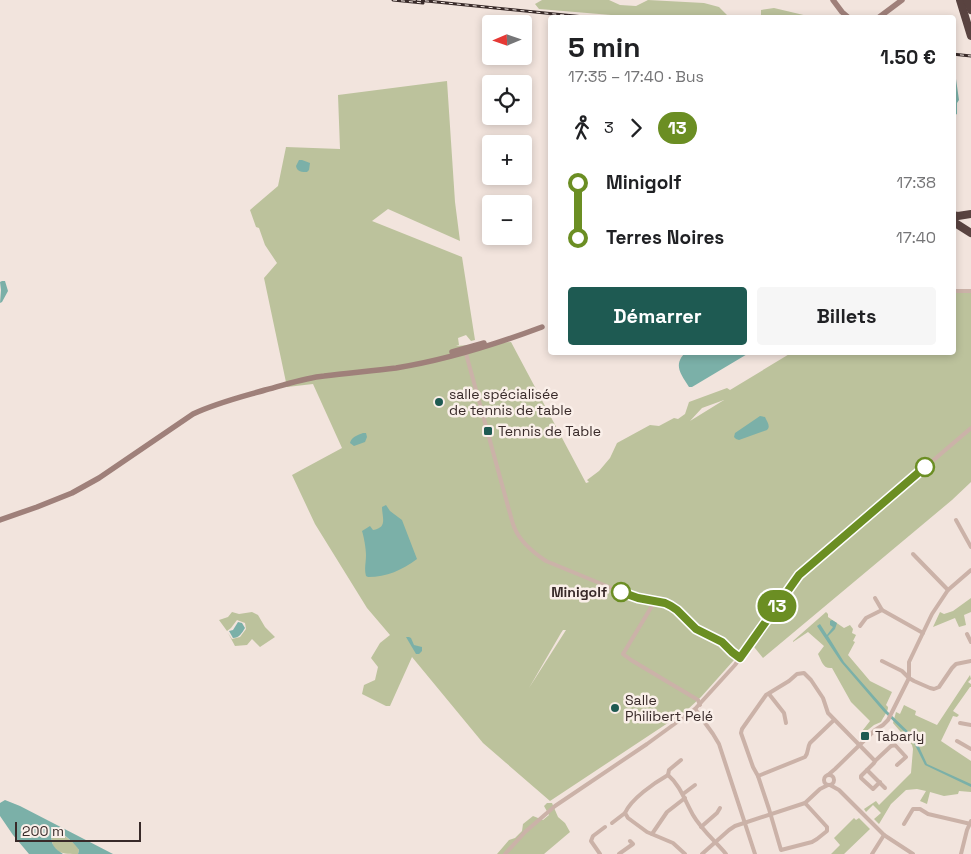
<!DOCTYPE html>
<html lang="fr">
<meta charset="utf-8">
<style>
body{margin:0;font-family:"Space Grotesk",sans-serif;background:#f6f6f6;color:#202124;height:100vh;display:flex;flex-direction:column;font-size:19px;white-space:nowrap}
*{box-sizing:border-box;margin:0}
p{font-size:16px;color:#757577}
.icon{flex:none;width:28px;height:28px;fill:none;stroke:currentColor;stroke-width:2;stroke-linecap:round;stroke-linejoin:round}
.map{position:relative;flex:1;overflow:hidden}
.side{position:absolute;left:548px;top:15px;width:408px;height:340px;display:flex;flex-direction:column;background:#fff;border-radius:5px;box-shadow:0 2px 8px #0003}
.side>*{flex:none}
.badge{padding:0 10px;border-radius:16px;font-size:18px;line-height:32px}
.needle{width:32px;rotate:268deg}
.tools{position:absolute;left:482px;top:15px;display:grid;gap:10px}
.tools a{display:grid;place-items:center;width:50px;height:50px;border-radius:5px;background:#fff;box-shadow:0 2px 8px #0003;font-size:25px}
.scale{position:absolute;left:15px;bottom:12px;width:126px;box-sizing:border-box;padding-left:5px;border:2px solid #382a29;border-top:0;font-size:14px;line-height:18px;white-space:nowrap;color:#382a29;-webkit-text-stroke:4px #faefe9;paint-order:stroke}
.map>.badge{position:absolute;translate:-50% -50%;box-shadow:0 0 0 2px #fff}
.legs{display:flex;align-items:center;gap:8px;height:55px;padding:0 20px;font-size:16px}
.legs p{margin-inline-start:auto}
.headline{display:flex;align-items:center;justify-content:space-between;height:85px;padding:0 20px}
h1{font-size:28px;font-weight:800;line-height:38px}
.button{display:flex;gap:10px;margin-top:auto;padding:10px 20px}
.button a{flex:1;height:58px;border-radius:5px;background:#1e5a52;color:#fff;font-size:20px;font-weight:800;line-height:58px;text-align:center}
.button a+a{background:#f6f6f6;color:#202124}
ul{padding:0 20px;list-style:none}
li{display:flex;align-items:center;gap:18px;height:55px;font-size:19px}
li i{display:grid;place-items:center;width:8px;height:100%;margin:0 6px;background:currentColor}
li i::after{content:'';width:12px;height:12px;margin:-6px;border:4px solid;border-radius:50%;background:#fff}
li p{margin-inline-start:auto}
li:first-child i{background:linear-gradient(#0000 50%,currentColor 0)}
li:last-child i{background:linear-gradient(currentColor 50%,#0000 0)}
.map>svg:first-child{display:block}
.green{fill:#bcc29c;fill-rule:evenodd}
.water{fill:#7bb0a8}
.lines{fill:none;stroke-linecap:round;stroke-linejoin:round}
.street{stroke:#cbb2a8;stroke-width:4}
.secondary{stroke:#9f807a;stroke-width:5.5}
.highway{stroke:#594340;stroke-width:8}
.rail-casing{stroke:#382a29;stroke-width:3}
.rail{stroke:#faefe9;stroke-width:1;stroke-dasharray:4;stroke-linecap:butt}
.line-1-casing{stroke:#fff;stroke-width:11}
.line-1{stroke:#6b8e23;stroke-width:8}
.poi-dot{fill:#1e5a52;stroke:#faefe9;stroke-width:2}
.stop-1-dot{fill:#fff;stroke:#6b8e23;stroke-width:2.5}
.labels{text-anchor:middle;stroke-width:5;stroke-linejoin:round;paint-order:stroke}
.poi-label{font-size:14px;fill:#382a29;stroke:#faefe9;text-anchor:start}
.stop-label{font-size:14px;font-weight:bold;fill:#382a29;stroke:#faefe9;text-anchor:end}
</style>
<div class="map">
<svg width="971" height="854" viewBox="0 0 971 854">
<rect width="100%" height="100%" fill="#f2e4dd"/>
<g class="green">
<polygon points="542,0 609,0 620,5 636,6 648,0 704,3 719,7 729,17 635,17 539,9 535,4"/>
<polygon points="774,8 812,17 761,17 761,10"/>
<path d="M447,81l8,121 5,39 -72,-32 -16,12 90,36 13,83 -4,1 -5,-6 -8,3 1,7 -3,1 55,-4 75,141 3,-1 -2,-2 12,-9 11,-13 7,-15 33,-18 9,1 15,-8 4,1 7,-5 4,-12 38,-14 3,2 61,-37 161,-1 1,-59h18v189l-19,18 -189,158 -13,-16 -49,55 -15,14 -136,90 -67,-58 -71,-86 -22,49h-4l-24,-12 2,-9 11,-5 3,-13 -7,-9 9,-15 10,-8 -23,-27 -52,-84 -23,-49 50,-27 -29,-64 -26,3 -23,-109 13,-15 -12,-18 -6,-17 -3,-1 -6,-17 28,-24 8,-39 54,2 -2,-54zM724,400l-34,21 12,-13zM563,630h3l-37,58 32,-55z"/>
<polygon points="971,598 971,612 964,615 966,625 959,627 955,618 933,627 940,612 944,614 953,611"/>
<polygon points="232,612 239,614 252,612 258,615 265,627 275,637 260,647 252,639 247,645 235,646 228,633 232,639 240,637 246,629 245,623 237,620 231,628 227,631 219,620 228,617"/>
<path d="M826,612l2,2v3l16,11 6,-3 3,4 -1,4 4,2 -3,6 2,1 -7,13 22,26 22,11 -6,13 2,2c0,5 -5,10 -7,15l-7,3 -15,12v-2l11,-14 -19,-19 -19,-34c-9,1 -10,-6 -14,-14l6,-8 -16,-14 -15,10v-1z"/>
<polygon points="970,675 971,679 968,682 971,684 971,687 970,687 953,711 959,715 957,717 953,716 941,741 971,761 971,792 959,791 958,794 944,796 930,792 927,804 920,801 926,791 917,789 906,790 891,804 879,824 874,819 881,813 873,805 866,812 864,809 876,801 879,805 911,773 913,749 912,745 893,723 896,712 900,714 904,705 916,711 915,715 937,725"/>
<polygon points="547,803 552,803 558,817 565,823 570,832 544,854 497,854 509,840 515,838 522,831 523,824 533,816 543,820 549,815 544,806"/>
<polygon points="854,818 856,820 859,818 870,829 844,854 831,854 840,845 834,838"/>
<path d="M60,832l16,13 3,5 -1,4c-14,0 -28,0 -26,-19l3,-2z"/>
</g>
<g class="water">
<polygon points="952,78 956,79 959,100 957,103 957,114 955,115 953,115"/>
<path d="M299,160h3l8,3 -1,7 -2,2c-5,0 -10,0 -11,-6z"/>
<polygon points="2,281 5,281 8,291 2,302 0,303 1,290 0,282"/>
<path d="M685,353v-1l64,1 -57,34h-3c-8,-13 -16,-22 -4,-34z"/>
<path d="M760,416l5,1c2,5 6,9 2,13l-28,10 -3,-1 -2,-2 1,-4z"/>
<path d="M363,433h3l1,4 -2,5 -11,4 -4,-3c1,-6 8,-8 13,-10z"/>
<path d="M386,505l4,6 12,9 15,39c-15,11 -30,18 -49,18l-2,-1c-2,-7 0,-13 0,-21 0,-6 -2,-18 -4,-24l8,-5 3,4c15,-2 9,-13 9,-23z"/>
<polygon points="832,620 837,623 835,629 828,636 844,662 887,711 915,738 927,764 971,784 971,787 925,765 912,739 884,712 841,662 817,626 820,624 827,635 833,627 830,625 830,621"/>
<path d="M238,622l4,1 3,5c-3,5 -6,10 -12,10l-4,-7 4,-1z"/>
<polygon points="406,637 409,637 411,638 414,645 422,647 422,651 419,654 416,654"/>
<path d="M5,800l15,6 93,48h-35l1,-4c-3,-5 -13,-15 -19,-17 -4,-2 -5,0 -8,2 -2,9 3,14 11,19h-34l-16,-19 -13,-19v-13z"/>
</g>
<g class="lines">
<g class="street">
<polyline points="952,291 971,291"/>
<path d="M465,350l44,160c2,6 3,13 6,19 6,14 19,24 31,32l92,38 27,4 6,2 6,5 18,19 27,13 10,10 8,6"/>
<polyline points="956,520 971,547"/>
<polyline points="913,554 948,590"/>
<polyline points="875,598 882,610 923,633"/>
<polyline points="655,601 623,654 631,660 698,700 700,705"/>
<polyline points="860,626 866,618 882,610"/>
<polyline points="967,634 971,642"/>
<polyline points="882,661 902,671 909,678 914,681 930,688 934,689 939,687 952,668 956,664 971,661"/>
<polyline points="769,694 784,713 786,723"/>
<polyline points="695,709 713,734 719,744 755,854"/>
<polyline points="960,723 971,725"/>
<polyline points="957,741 971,749"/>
<polyline points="875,761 891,746 895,745 906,757 897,765"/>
<polyline points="867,770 885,788"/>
<polyline points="668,775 669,770 681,760"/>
<polyline points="828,775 835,769 875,730 883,725 888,720 909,678 909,662 932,614 948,590 971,570"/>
<circle cx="829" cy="780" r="5"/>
<path d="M758,776l47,-19c4,-5 2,-9 5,-14l24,-23"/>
<polyline points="830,785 839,790 884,835 913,854"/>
<polyline points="683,794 695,785"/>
<polyline points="805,803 827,827 827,831 817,839 812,842 781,850 769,809 758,776 753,767 741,733 742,729 766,695 789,681 797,674 804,673 811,680 823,698 828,713 875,761 874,763 861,776 861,778 873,789 880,782"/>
<polyline points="612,823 625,813"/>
<polyline points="904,824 913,809 920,809 928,814 971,824"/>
<polyline points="701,827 717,813 720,808"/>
<polyline points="652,834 667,812 685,798"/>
<polyline points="505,854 525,832 555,806 647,744 695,709 735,665 799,575 971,428"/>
<polyline points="600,854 591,841 593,836 605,827"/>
<polyline points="619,854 633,844 630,841"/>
<path d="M685,854l-12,-11 -26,-11 -19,-14 -3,-5c6,-14 29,-30 43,-38 12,10 17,26 25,40 8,14 22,26 33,39"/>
<polyline points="702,854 729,830 735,826 805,803 820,789 828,785"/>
<polyline points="872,854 884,835"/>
<polyline points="961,854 967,830 971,821"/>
</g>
<g class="secondary">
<polyline points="833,0 842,12 849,18"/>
<polyline points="856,18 859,18"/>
<polyline points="878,18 902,0"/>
<polyline points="452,352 484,343"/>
<path d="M0,520l37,-13 35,-14 27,-15 94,-64c23,-11 48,-17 72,-24 20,-5 39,-12 59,-14 24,-3 48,-5 72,-8 50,-8 98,-23 146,-41"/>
</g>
<g class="highway">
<polyline points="960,0 971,36"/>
<polyline points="967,0 971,10"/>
<polyline points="952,215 958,216 971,214"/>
<polyline points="952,221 971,233"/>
</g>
<defs>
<g id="rail">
<polyline points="393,0 423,3"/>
<polyline points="417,0 594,18"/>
<polyline points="952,54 971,56"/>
</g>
</defs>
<use href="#rail" class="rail-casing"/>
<use href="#rail" class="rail"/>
</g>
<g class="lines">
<defs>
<polyline id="line-1" points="621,592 638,598 665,603 671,606 677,610 696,629 722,642 732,652 740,658 799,575 925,467"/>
</defs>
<use href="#line-1" class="line-1-casing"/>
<use href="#line-1" class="line-1"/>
</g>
<g class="poi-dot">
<circle cx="439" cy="402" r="5"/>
<rect x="483" y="426" width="10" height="10" rx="2.5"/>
<circle cx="615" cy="708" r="5"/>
<rect x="860" y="731" width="10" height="10" rx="2.5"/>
</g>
<g class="stop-1-dot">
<circle cx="925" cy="467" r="9"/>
<circle cx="621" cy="592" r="9"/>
</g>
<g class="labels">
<g class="poi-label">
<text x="449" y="399">salle spécialisée<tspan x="449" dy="16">de tennis de table</tspan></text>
<text x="498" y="436">Tennis de Table</text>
<text x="625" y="705">Salle<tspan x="625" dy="16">Philibert Pelé</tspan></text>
<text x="875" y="741">Tabarly</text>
</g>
<g class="stop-label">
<text x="607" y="597">Minigolf</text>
</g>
</g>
</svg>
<div class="tools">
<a><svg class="needle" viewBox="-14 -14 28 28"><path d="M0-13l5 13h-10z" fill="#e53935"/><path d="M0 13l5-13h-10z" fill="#757577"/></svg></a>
<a><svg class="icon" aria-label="locate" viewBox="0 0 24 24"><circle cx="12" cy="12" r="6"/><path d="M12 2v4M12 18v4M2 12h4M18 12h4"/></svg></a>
<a>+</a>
<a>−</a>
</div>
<div class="scale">200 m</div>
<b class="badge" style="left:777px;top:606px;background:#6b8e23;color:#fff">13</b>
<section class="side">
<div class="headline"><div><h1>5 min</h1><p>17:35 – 17:40 · Bus</p></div><b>1.50 €</b></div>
<div class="legs"><svg class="icon" aria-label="walk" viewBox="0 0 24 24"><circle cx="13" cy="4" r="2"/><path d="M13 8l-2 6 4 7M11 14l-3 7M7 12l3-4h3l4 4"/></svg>3<svg class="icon" aria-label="forward" viewBox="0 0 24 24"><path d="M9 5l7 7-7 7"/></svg><b class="badge" style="background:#6b8e23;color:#fff">13</b></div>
<ul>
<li><i style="color:#6b8e23"></i><b>Minigolf</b><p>17:38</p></li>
<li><i style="color:#6b8e23"></i><b>Terres Noires</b><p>17:40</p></li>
</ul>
<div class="button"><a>Démarrer</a><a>Billets</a></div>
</section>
</div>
